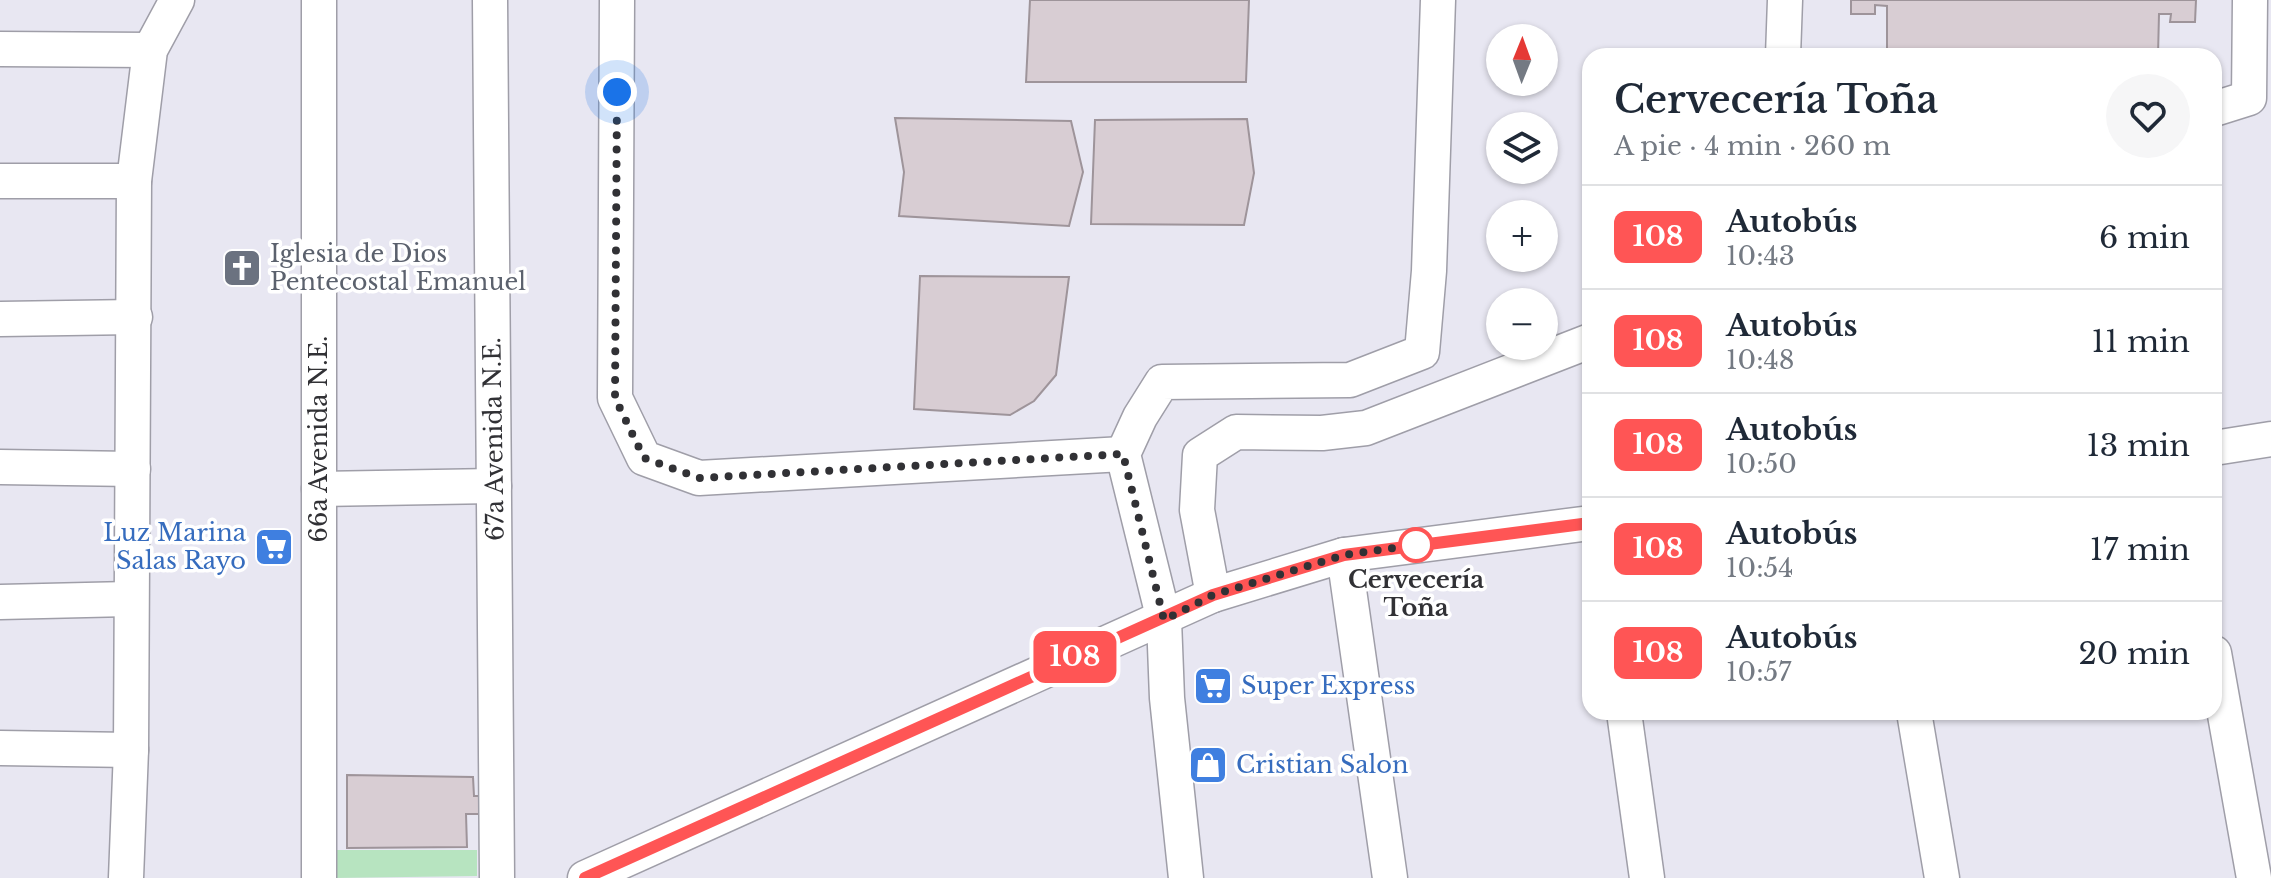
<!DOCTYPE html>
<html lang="es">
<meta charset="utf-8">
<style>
body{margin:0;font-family:"Libre Baskerville",serif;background:#f6f6f7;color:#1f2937;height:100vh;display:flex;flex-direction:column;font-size:30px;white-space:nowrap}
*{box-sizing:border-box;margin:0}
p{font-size:26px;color:#747a83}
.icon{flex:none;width:44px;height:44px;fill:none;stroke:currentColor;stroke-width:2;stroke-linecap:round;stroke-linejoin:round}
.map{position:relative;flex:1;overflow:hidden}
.sheet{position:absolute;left:1582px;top:48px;width:640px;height:672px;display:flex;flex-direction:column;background:#fff;border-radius:24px;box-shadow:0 2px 6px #0004}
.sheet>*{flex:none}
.badge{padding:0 16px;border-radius:12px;font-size:28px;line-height:52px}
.needle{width:52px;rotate:1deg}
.fabs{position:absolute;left:1486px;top:24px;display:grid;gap:16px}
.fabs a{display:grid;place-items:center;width:72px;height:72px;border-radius:50%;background:#fff;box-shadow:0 2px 6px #0004;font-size:40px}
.you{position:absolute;width:40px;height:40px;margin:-20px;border:6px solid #fff;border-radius:50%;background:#1a73e8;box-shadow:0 0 0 12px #1a73e833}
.map>.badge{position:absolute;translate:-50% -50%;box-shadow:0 0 0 4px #fff}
.round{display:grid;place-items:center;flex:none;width:84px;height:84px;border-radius:42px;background:#f6f6f7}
.headline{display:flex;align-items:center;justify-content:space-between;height:136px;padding:0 32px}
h1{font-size:38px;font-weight:600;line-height:60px}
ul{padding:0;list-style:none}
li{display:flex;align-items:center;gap:24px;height:104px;padding:0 32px;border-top:2px solid #e0e1e3}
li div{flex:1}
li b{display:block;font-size:30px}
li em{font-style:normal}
li .badge{min-width:88px;font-weight:700;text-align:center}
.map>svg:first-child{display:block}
.green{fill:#b7e4c0}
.building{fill:#d8cdd3;stroke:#9e949a;stroke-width:2}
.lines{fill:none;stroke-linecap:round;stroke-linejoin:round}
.minor-casing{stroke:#9f9ea8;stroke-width:37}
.minor{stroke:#fff;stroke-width:34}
.line-casing{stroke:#fff;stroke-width:18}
.line{stroke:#f55;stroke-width:12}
.walk{stroke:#313135;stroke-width:8;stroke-dasharray:0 14.4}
.stop-dot{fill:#fff;stroke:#f55;stroke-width:4}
.labels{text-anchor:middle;stroke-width:7;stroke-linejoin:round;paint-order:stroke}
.worship-label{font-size:24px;fill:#5b616d;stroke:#fff;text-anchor:start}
.street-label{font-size:24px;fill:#313135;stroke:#fff}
.shop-label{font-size:24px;fill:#366cbe;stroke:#fff;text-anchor:start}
.stop-label{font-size:24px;font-weight:bold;fill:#313135;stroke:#fff}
</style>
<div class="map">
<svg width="2271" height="878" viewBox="0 0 2271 878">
<rect width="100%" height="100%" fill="#e8e7f2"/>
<polygon class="green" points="335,850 477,850 477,876 334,878"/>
<g class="building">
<polygon points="1030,0 1249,0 1246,82 1026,82"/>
<polygon points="1851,0 2196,0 2195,22 2170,22 2171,14 2159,14 2158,56 1887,56 1887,6 1875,5 1875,14 1851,14"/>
<polygon points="895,118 1071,121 1083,172 1069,226 899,216 904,172"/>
<polygon points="1247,119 1254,173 1244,225 1091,224 1095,120"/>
<polygon points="920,276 1069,277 1056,375 1034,401 1010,415 914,409"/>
<polygon points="347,775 473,777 474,796 484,796 484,814 466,814 467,847 347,848"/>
</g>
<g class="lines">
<defs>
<g id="minor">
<polyline points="319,0 319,878"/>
<polyline points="490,0 497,878"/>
<polyline points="617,0 615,398 644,458 699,478 1123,454"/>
<polyline points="0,49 150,50"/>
<polyline points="1783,56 1785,0"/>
<polyline points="2214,109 2249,98 2250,0"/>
<polyline points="0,181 134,181"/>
<polyline points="0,319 135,317"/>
<polyline points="2214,448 2271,439"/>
<polyline points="0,467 133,469"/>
<polyline points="319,489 494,486"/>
<polyline points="1344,555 1390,878"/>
<polyline points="1213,595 1197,510 1200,455 1236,432 1322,433 1366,428 1590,341"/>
<polyline points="0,602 129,599"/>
<polyline points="2214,653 2254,878"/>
<polyline points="1624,712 1647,878"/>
<polyline points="1914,712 1942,878"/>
<polyline points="0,748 131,750"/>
<polyline points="126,878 131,750 134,181 150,50 177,0"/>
<polyline points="585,878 1213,595 1344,555 1590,523"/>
<polyline points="1186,878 1167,698 1164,620 1123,454 1140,417 1162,382 1350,380 1422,352 1429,271 1438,0"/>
</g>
</defs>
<use href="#minor" class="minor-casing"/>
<use href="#minor" class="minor"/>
</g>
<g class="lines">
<defs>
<polyline id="line" points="585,878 1213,595 1344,555 1590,523"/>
</defs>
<use href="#line" class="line-casing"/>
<use href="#line" class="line"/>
<polyline class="walk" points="617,92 615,398 644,458 699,478 1123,454 1164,620 1213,595 1344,555 1416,545"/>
</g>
<defs>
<symbol id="church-square" viewBox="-11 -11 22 22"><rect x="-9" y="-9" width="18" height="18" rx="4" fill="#6b7280" stroke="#fff"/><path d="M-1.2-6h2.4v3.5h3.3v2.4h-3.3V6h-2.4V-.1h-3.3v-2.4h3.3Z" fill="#fff"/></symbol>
<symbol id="supermarket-square" viewBox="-11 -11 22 22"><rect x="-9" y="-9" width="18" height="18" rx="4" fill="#3f7fe0" stroke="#fff"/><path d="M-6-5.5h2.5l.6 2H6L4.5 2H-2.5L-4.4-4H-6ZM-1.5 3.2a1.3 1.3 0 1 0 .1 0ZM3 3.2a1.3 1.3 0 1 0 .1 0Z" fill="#fff"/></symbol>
<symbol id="shop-square" viewBox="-11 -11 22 22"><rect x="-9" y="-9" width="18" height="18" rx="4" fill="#3f7fe0" stroke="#fff"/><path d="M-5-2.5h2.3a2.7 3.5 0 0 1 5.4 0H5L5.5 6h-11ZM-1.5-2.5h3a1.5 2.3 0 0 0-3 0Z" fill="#fff"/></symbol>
</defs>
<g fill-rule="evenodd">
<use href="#church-square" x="220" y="246" width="44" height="44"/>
<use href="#supermarket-square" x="252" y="525" width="44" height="44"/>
<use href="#supermarket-square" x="1191" y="664" width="44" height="44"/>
<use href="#shop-square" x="1186" y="743" width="44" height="44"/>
</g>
<circle class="stop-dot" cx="1416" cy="545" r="16"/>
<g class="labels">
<g class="worship-label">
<text x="270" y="262">Iglesia de Dios<tspan x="270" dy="28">Pentecostal Emanuel</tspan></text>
</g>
<g class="street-label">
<text transform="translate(319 439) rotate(-90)" y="8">66a Avenida N.E.</text>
<text transform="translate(494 439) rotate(-91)" y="8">67a Avenida N.E.</text>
</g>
<g class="shop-label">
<text x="246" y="541" text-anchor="end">Luz Marina<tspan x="246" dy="28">Salas Rayo</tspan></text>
<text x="1241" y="694">Super Express</text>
<text x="1236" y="773">Cristian Salon</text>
</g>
<g class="stop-label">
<text x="1416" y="588">Cervecería<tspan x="1416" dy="28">Toña</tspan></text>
</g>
</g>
</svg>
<div class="fabs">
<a><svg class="needle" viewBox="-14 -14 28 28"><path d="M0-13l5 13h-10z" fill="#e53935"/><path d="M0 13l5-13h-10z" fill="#747a83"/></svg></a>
<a><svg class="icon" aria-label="layers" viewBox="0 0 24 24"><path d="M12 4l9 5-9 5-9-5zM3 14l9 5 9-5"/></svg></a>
<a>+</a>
<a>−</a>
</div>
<div class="you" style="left:617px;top:92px"></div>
<b class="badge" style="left:1075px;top:657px;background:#f55;color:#fff">108</b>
<section class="sheet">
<div class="headline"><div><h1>Cervecería Toña</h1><p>A pie · 4 min · 260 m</p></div><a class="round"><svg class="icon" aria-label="heart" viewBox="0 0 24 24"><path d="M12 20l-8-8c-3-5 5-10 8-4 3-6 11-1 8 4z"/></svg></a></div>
<ul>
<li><span class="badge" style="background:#f55;color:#fff">108</span><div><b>Autobús</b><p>10:43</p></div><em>6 min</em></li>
<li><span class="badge" style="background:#f55;color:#fff">108</span><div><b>Autobús</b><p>10:48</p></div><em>11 min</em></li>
<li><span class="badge" style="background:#f55;color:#fff">108</span><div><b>Autobús</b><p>10:50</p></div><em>13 min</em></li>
<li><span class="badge" style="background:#f55;color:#fff">108</span><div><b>Autobús</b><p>10:54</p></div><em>17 min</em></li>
<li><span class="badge" style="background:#f55;color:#fff">108</span><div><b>Autobús</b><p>10:57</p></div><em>20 min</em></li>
</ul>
</section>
</div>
